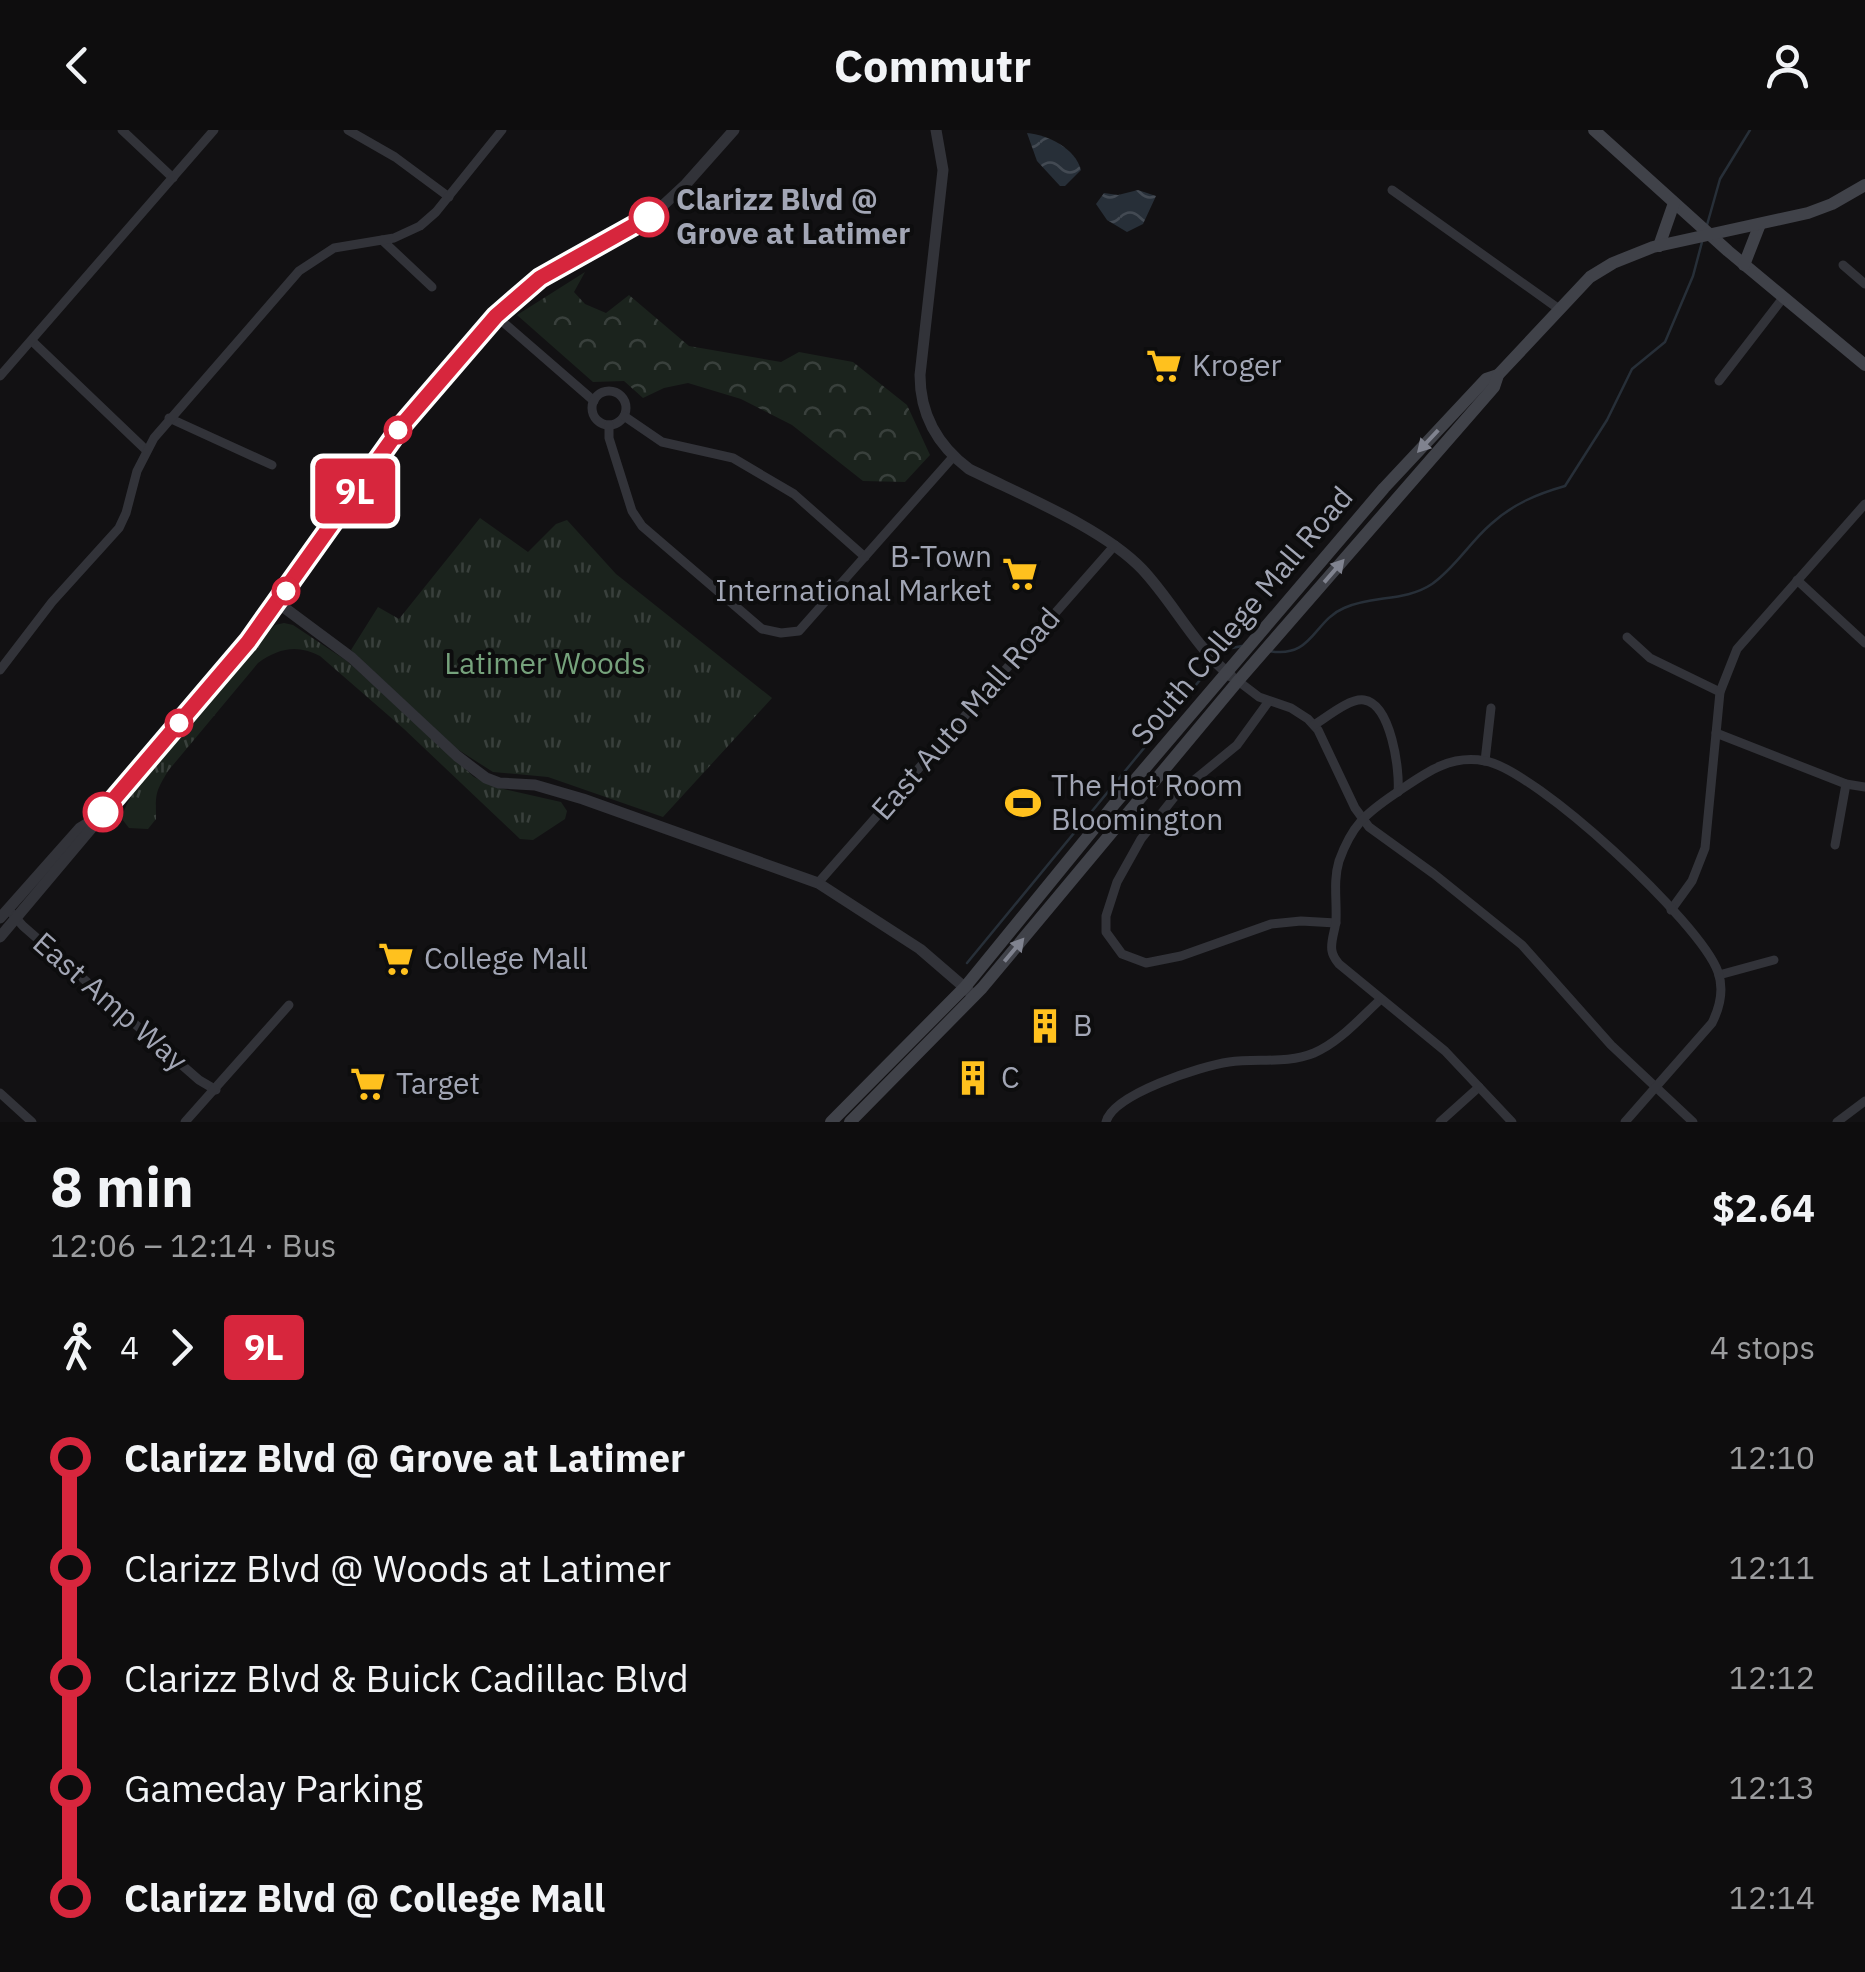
<!DOCTYPE html>
<meta charset="utf-8">
<style>
body{margin:0;font-family:"IBM Plex Sans",sans-serif;background:#1c1b1c;color:#f1f3f6;height:100vh;display:flex;flex-direction:column;font-size:38px;white-space:nowrap}
*{box-sizing:border-box;margin:0}
p{font-size:32px;color:#9b9c9e}
.icon{flex:none;width:55px;height:55px;fill:none;stroke:currentColor;stroke-width:2;stroke-linecap:round;stroke-linejoin:round}
.map{position:relative;height:992px;overflow:hidden}
.sheet{display:flex;flex-direction:column;background:#0e0d0e;flex:1}
.sheet>*{flex:none}
.badge{padding:0 20px;border-radius:8px;font-size:35px;line-height:65px}
.map>.badge{position:absolute;translate:-50% -50%;box-shadow:0 0 0 5px #fff}
.legs{display:flex;align-items:center;gap:15px;height:110px;padding:0 50px;font-size:32px}
.legs p{margin-inline-start:auto}
.summary{display:flex;align-items:center;justify-content:space-between;height:170px;padding:0 50px}
h1{font-size:55px;font-weight:800;line-height:75px}
ul{padding:0 50px;list-style:none}
li{display:flex;align-items:center;gap:35px;height:110px;font-size:38px}
li i{display:grid;place-items:center;width:15px;height:100%;margin:0 12px;background:currentColor}
li i::after{content:'';width:25px;height:25px;margin:-12px;border:8px solid;border-radius:50%;background:#0e0d0e}
li p{margin-inline-start:auto}
li:first-child i{background:linear-gradient(#0000 50%,currentColor 0)}
li:last-child i{background:linear-gradient(currentColor 50%,#0000 0)}
header{display:flex;justify-content:space-between;align-items:center;height:130px;padding:0 50px;background:#0e0d0e;font-size:45px;font-weight:800}
.map>svg:first-child{display:block}
.grass{fill:url(#grass-tufts)}
.forest{fill:url(#forest-crowns)}
.water{fill:url(#water-waves)}
.lines{fill:none;stroke-linecap:round;stroke-linejoin:round}
.stream{stroke:#272f38;stroke-width:2.5}
.minor{stroke:#323339;stroke-width:9}
.tertiary{stroke:#323339;stroke-width:11}
.secondary{stroke:#404249;stroke-width:12}
.oneway{fill:#80838f}
.line-1-casing{stroke:#fff;stroke-width:22}
.line-1{stroke:#d7263d;stroke-width:15}
.stop-1-dot{fill:#fff;stroke:#d7263d;stroke-width:5}
.labels{text-anchor:middle;stroke-width:8;stroke-linejoin:round;paint-order:stroke}
.stop-label{font-size:30px;font-weight:bold;fill:#a2a6b5;stroke:#0d0d0e;text-anchor:start}
.poi-label{font-size:30px;fill:#a2a6b5;stroke:#0d0d0e;text-anchor:start}
.street-label{font-size:30px;fill:#a2a6b5;stroke:#0d0d0e}
.park-label{font-size:30px;fill:#76a27c;stroke:#0d0d0e}
</style>
<header><svg class="icon" aria-label="back" viewBox="0 0 24 24"><path d="M15 5l-7 7 7 7"/></svg>Commutr<svg class="icon" aria-label="person" viewBox="0 0 24 24"><circle cx="12" cy="8" r="4"/><path d="M4 21q1-7 8-7t8 7"/></svg></header>
<div class="map">
<svg width="1865" height="992" viewBox="0 0 1865 992">
<defs>
<pattern id="grass-tufts" width="24" height="20" patternUnits="userSpaceOnUse" patternTransform="scale(2.5)"><rect width="24" height="20" fill="#1b231d"/><path d="M3 7l-1-3M5 7V3M7 7l1-3M15 17l-1-3M17 17v-4M19 17l1-3" fill="none" stroke="#39403c"/></pattern>
<pattern id="forest-crowns" width="20" height="18" patternUnits="userSpaceOnUse" patternTransform="scale(2.5)"><rect width="20" height="18" fill="#1b231d"/><path d="M2 6a3 3 0 1 1 6 0M12 15a3 3 0 1 1 6 0" fill="none" stroke="#39403c"/></pattern>
<pattern id="water-waves" width="16" height="10" patternUnits="userSpaceOnUse" patternTransform="scale(2.5)"><rect width="16" height="10" fill="#272f38"/><path d="M0 5q4-4 8 0t8 0" fill="none" stroke="#434a53"/></pattern>
</defs>
<rect width="100%" height="100%" fill="#121113"/>
<g class="grass">
<polygon points="480,388 528,422 556,394 567,390 616,444 772,568 663,687 548,647 493,642 457,619 351,520 378,477 399,489"/>
<path d="M284,493l9,2 54,36 127,116 21,10 66,15 6,9 -2,8 -32,21 -13,-1 -116,-110 -84,-73c-22,-12 -42,-8 -62,7l-90,108c-14,23 -12,24 -12,48l-8,10 -19,-1 -7,-9c4,-37 123,-160 153,-194z"/>
</g>
<polygon class="forest" points="585,142 574,162 585,174 606,183 629,165 689,216 781,232 799,222 853,232 907,275 930,325 905,352 863,351 792,295 741,269 688,253 664,258 643,268 624,251 593,252 517,185"/>
<g class="water">
<path d="M1027,3c21,2 48,15 54,37l-16,16h-5l-23,-25z"/>
<polygon points="1138,60 1156,66 1143,94 1127,102 1107,90 1096,74 1104,63 1118,65"/>
</g>
<g class="lines">
<g class="stream">
<polyline points="1707,95 1720,49 1750,0"/>
<path d="M1269,521c44,8 44,-30 75,-43 28,-13 61,-6 88,-24 23,-16 38,-42 59,-60 22,-20 46,-30 74,-38l42,-66 25,-51 33,-27 28,-66 9,-34"/>
<polyline points="1219,528 1227,519 1242,516"/>
<polyline points="967,833 1214,533"/>
</g>
<g class="minor">
<polyline points="122,0 173,48"/>
<polyline points="348,0 395,27 449,67"/>
<polyline points="1392,60 1559,179"/>
<polyline points="382,110 432,157"/>
<polyline points="1843,135 1865,154"/>
<polyline points="496,186 594,271"/>
<polyline points="32,211 146,320"/>
<polyline points="0,246 214,0"/>
<polyline points="1719,251 1783,168"/>
<circle cx="609" cy="278" r="17"/>
<polyline points="624,286 662,312 733,328 794,364 865,427"/>
<polyline points="169,288 272,335"/>
<polyline points="609,295 609,308 632,381 642,396 762,499 781,503 799,501 953,327"/>
<polyline points="1797,450 1865,513"/>
<polyline points="1627,507 1650,528 1720,562"/>
<polyline points="0,540 52,472 119,398 126,383 137,341 154,308 299,141 334,118 394,108 420,96 436,82 502,0"/>
<polyline points="1238,551 1259,567 1291,578 1308,589 1318,600 1355,678 1369,697 1434,744 1522,815 1611,915 1693,992"/>
<polyline points="1269,571 1237,615 1176,665 1141,709 1117,752 1106,786 1106,802 1122,824 1146,833 1181,826 1271,794 1301,791 1336,793"/>
<path d="M1314,595c12,-7 35,-27 50,-25 27,4 36,70 34,92"/>
<polyline points="1716,603 1846,654 1865,657"/>
<polyline points="1485,631 1491,578"/>
<polyline points="1835,715 1846,654"/>
<polyline points="818,753 1115,415"/>
<polyline points="8,779 23,796 199,950 216,960"/>
<polyline points="1671,780 1692,751 1705,718 1720,562 1737,519 1865,374"/>
<polyline points="1719,845 1774,830"/>
<polyline points="0,963 32,992"/>
<polyline points="185,992 289,875"/>
<path d="M1106,992c7,-28 95,-56 123,-60 28,-4 58,2 85,-9 26,-11 47,-36 67,-54"/>
<polyline points="1440,992 1479,957"/>
<path d="M1512,992l-67,-71 -106,-87c-3,-4 -6,-7 -7,-13 -2,-9 3,-20 4,-30 1,-21 -3,-40 3,-60 13,-36 26,-47 57,-68 28,-19 53,-39 89,-32 50,8 216,162 233,211 6,17 2,35 -6,51l-87,99"/>
<polyline points="1837,992 1865,971"/>
</g>
<g class="tertiary">
<path d="M936,0l7,40 -23,205c0,40 17,70 49,94 52,26 134,59 173,100 32,34 52,77 89,107"/>
<polyline points="278,473 352,528 457,626 486,648 499,653 535,655 583,669 818,753 920,819 971,863"/>
<polyline points="0,788 80,698 100,686"/>
<polyline points="0,807 248,512 403,294 496,186 540,148 658,80 686,54 734,0"/>
</g>
<g class="secondary">
<polyline points="1594,0 1728,121 1865,235"/>
<polyline points="1659,116 1674,73"/>
<polyline points="1744,135 1760,94"/>
<polyline points="831,992 965,857 1111,678 1384,358 1486,249 1498,245"/>
<polyline points="850,992 982,858 1238,551 1494,257 1498,245 1590,147 1613,133 1653,117 1808,83 1832,74 1865,55"/>
</g>
</g>
<defs><path id="oneway-solid" d="M-6-.8H1V-3.2L6.5 0L1 3.2V.8H-6Z" transform="scale(2.5)"/></defs>
<g class="oneway">
<use href="#oneway-solid" transform="translate(1428 311) rotate(133)"/>
<use href="#oneway-solid" transform="translate(1334 441) rotate(-49)"/>
<use href="#oneway-solid" transform="translate(1014 820) rotate(-50)"/>
</g>
<g class="lines">
<defs>
<polyline id="line-1" points="103,682 248,512 403,294 496,186 540,148 649,87"/>
</defs>
<use href="#line-1" class="line-1-casing"/>
<use href="#line-1" class="line-1"/>
</g>
<defs>
<symbol id="supermarket-bare" viewBox="-9 -9 18 18"><path d="M-6-5.5h2.5l.6 2H6L4.5 2H-2.5L-4.4-4H-6ZM-1.5 3.2a1.3 1.3 0 1 0 .1 0ZM3 3.2a1.3 1.3 0 1 0 .1 0Z" fill="#ffc11e" stroke="#0d0d0e" stroke-width="2.5" paint-order="stroke"/></symbol>
<symbol id="stadium-bare" viewBox="-9 -9 18 18"><path d="M0-5a6.5 5 0 1 0 0 10a6.5 5 0 1 0 0-10ZM-3.5-1.8h7v3.6h-7Z" fill="#ffc11e" stroke="#0d0d0e" stroke-width="2.5" paint-order="stroke"/></symbol>
<symbol id="building-bare" viewBox="-9 -9 18 18"><path d="M-4-6H4V6H1V3H-1V6H-4ZM-2.5-4.3h1.7v1.8h-1.7ZM.8-4.3h1.7v1.8H.8ZM-2.5-1h1.7V.8h-1.7ZM.8-1h1.7V.8H.8Z" fill="#ffc11e" stroke="#0d0d0e" stroke-width="2.5" paint-order="stroke"/></symbol>
</defs>
<g fill-rule="evenodd">
<use href="#supermarket-bare" x="1139" y="211" width="50" height="50"/>
<use href="#supermarket-bare" x="995" y="419" width="50" height="50"/>
<use href="#stadium-bare" x="998" y="648" width="50" height="50"/>
<use href="#supermarket-bare" x="371" y="804" width="50" height="50"/>
<use href="#building-bare" x="1020" y="871" width="50" height="50"/>
<use href="#building-bare" x="948" y="923" width="50" height="50"/>
<use href="#supermarket-bare" x="343" y="929" width="50" height="50"/>
</g>
<g class="stop-1-dot">
<circle cx="649" cy="87" r="18"/>
<circle cx="398" cy="300" r="12"/>
<circle cx="286" cy="461" r="12"/>
<circle cx="179" cy="593" r="12"/>
<circle cx="103" cy="682" r="18"/>
</g>
<g class="labels">
<g class="stop-label">
<text x="676" y="80">Clarizz Blvd @<tspan x="676" dy="34">Grove at Latimer</tspan></text>
</g>
<g class="poi-label">
<text x="1192" y="246">Kroger</text>
<text x="992" y="437" text-anchor="end">B-Town<tspan x="992" dy="34">International Market</tspan></text>
<text x="1051" y="666">The Hot Room<tspan x="1051" dy="34">Bloomington</tspan></text>
<text x="424" y="839">College Mall</text>
<text x="1073" y="906">B</text>
<text x="1001" y="958">C</text>
<text x="396" y="964">Target</text>
</g>
<g class="street-label">
<text transform="translate(1242 486) rotate(-50)" y="10">South College Mall Road</text>
<text transform="translate(966 584) rotate(-49)" y="10">East Auto Mall Road</text>
<text transform="translate(110 872) rotate(41)" y="10">East Amp Way</text>
</g>
<g class="park-label">
<text x="545" y="544">Latimer Woods</text>
</g>
</g>
</svg>
<b class="badge" style="left:355px;top:361px;background:#d7263d;color:#fff">9L</b>
</div>
<section class="sheet">
<div class="summary"><div><h1>8 min</h1><p>12:06 – 12:14 · Bus</p></div><b>$2.64</b></div>
<div class="legs"><svg class="icon" aria-label="walk" viewBox="0 0 24 24"><circle cx="13" cy="4" r="2"/><path d="M13 8l-2 6 4 7M11 14l-3 7M7 12l3-4h3l4 4"/></svg>4<svg class="icon" aria-label="forward" viewBox="0 0 24 24"><path d="M9 5l7 7-7 7"/></svg><b class="badge" style="background:#d7263d;color:#fff">9L</b><p>4 stops</p></div>
<ul>
<li><i style="color:#d7263d"></i><b>Clarizz Blvd @ Grove at Latimer</b><p>12:10</p></li>
<li><i style="color:#d7263d"></i><span>Clarizz Blvd @ Woods at Latimer</span><p>12:11</p></li>
<li><i style="color:#d7263d"></i><span>Clarizz Blvd &amp; Buick Cadillac Blvd</span><p>12:12</p></li>
<li><i style="color:#d7263d"></i><span>Gameday Parking</span><p>12:13</p></li>
<li><i style="color:#d7263d"></i><b>Clarizz Blvd @ College Mall</b><p>12:14</p></li>
</ul>
</section>
